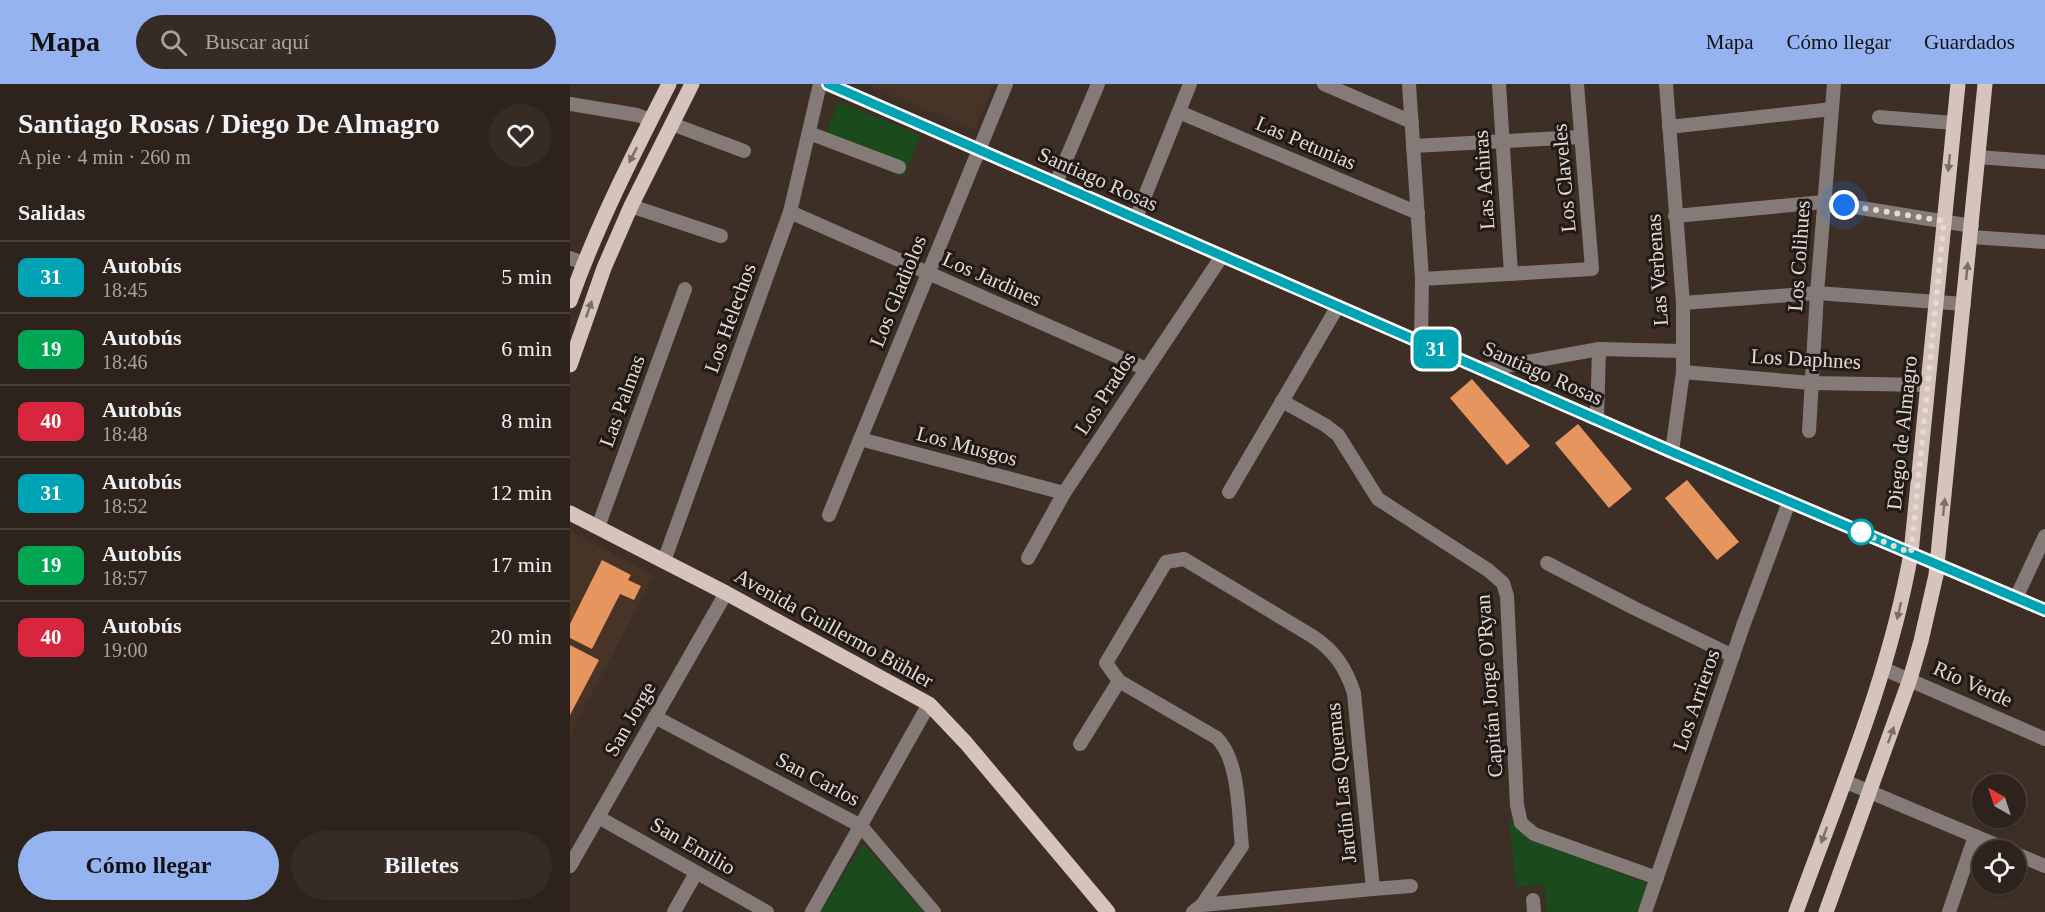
<!DOCTYPE html>
<html lang="es">
<meta charset="utf-8">
<style>
body{margin:0;font-family:"Times New Roman",serif;background:#362b25;color:#f1f3f6;height:100vh;display:flex;flex-direction:column;font-size:22px;white-space:nowrap}
*{box-sizing:border-box;margin:0}
p{font-size:20px;color:#a7a4a3}
.icon{flex:none;width:33px;height:33px;fill:none;stroke:currentColor;stroke-width:2;stroke-linecap:round;stroke-linejoin:round}
.map{position:relative;flex:1;overflow:hidden}
.drawer{display:flex;flex-direction:column;background:#2e231c;width:570px}
.drawer>*{flex:none}
.badge{padding:0 12px;border-radius:9px;font-size:21px;line-height:39px}
.needle{width:39px;rotate:321deg}
.buttons{position:absolute;left:1402px;top:690px;display:grid;gap:12px}
.buttons a{display:grid;place-items:center;width:54px;height:54px;border-radius:50%;background:#2e231c;box-shadow:0 2px 4px #0004,0 0 0 2px #49403b;font-size:30px}
.you{position:absolute;width:30px;height:30px;margin:-15px;border:4px solid #fff;border-radius:50%;background:#1a73e8;box-shadow:0 0 0 9px #1a73e833}
.map>.badge{position:absolute;translate:-50% -50%;box-shadow:0 0 0 3px #fff}
h2{padding:0 18px;font-size:22px;line-height:54px}
.round{display:grid;place-items:center;flex:none;width:63px;height:63px;border-radius:32px;background:#362b25}
.headline{display:flex;align-items:center;justify-content:space-between;height:102px;padding:0 18px}
h1{font-size:28px;font-weight:800;line-height:45px}
.button{display:flex;gap:12px;margin-top:auto;padding:12px 18px}
.button a{flex:1;height:69px;border-radius:36px;background:#95b2f1;color:#111;font-size:24px;font-weight:800;line-height:69px;text-align:center}
.button a+a{background:#362b25;color:#f1f3f6}
ul{padding:0;list-style:none}
li{display:flex;align-items:center;gap:18px;height:72px;padding:0 18px;border-top:2px solid #49403b}
li div{flex:1}
li b{display:block;font-size:22px}
li em{font-style:normal}
li .badge{min-width:66px;font-weight:700;text-align:center}
header{display:flex;align-items:center;gap:36px;box-sizing:border-box;height:84px;padding:0 30px;background:#95b2f1;color:#111}
header strong{font-size:28px}
nav{display:flex;gap:33px;margin-inline-start:auto;font-size:21px}
.search{width:420px;height:54px;background:#362b25;display:flex;align-items:center;gap:15px;box-sizing:border-box;padding:0 21px;border-radius:33px;color:#a7a4a3;font-size:22px}
main{display:flex;flex:1;min-height:0}
.map>svg:first-child{display:block}
.built{fill:#483426}
.green{fill:#1b4a1c}
.building{fill:#e7955f}
.lines{fill:none;stroke-linecap:round;stroke-linejoin:round}
.minor{stroke:#847b78;stroke-width:14}
.major{stroke:#d5c3bc;stroke-width:15}
.oneway{fill:#7a6e68}
.line-casing{stroke:#fff;stroke-width:14}
.line{stroke:#00a3b4;stroke-width:9}
.walk{stroke:#e4dad4;stroke-width:6;stroke-dasharray:0 10.8}
.stop-dot{fill:#fff;stroke:#00a3b4;stroke-width:3}
.labels{text-anchor:middle;stroke-width:6;stroke-linejoin:round;paint-order:stroke}
.street-label{font-size:21px;fill:#e4dad4;stroke:#201915}
</style>
<header>
<strong>Mapa</strong>
<div class="search"><svg class="icon" aria-label="search" viewBox="0 0 24 24"><circle cx="10" cy="10" r="6"/><path d="M15 15l6 6"/></svg>Buscar aquí</div>
<nav><a>Mapa</a><a>Cómo llegar</a><a>Guardados</a></nav>
</header>
<main>
<section class="drawer">
<div class="headline"><div><h1>Santiago Rosas / Diego De Almagro</h1><p>A pie · 4 min · 260 m</p></div><a class="round"><svg class="icon" aria-label="heart" viewBox="0 0 24 24"><path d="M12 20l-8-8c-3-5 5-10 8-4 3-6 11-1 8 4z"/></svg></a></div>
<h2>Salidas</h2>
<ul>
<li><span class="badge" style="background:#00a3b4;color:#fff">31</span><div><b>Autobús</b><p>18:45</p></div><em>5 min</em></li>
<li><span class="badge" style="background:#00a651;color:#fff">19</span><div><b>Autobús</b><p>18:46</p></div><em>6 min</em></li>
<li><span class="badge" style="background:#d7263d;color:#fff">40</span><div><b>Autobús</b><p>18:48</p></div><em>8 min</em></li>
<li><span class="badge" style="background:#00a3b4;color:#fff">31</span><div><b>Autobús</b><p>18:52</p></div><em>12 min</em></li>
<li><span class="badge" style="background:#00a651;color:#fff">19</span><div><b>Autobús</b><p>18:57</p></div><em>17 min</em></li>
<li><span class="badge" style="background:#d7263d;color:#fff">40</span><div><b>Autobús</b><p>19:00</p></div><em>20 min</em></li>
</ul>
<div class="button"><a>Cómo llegar</a><a>Billetes</a></div>
</section>
<div class="map">
<svg width="1475" height="828" viewBox="0 0 1475 828">
<rect width="100%" height="100%" fill="#3e2f26"/>
<g class="built">
<polygon points="294,0 424,0 404,46"/>
<polygon points="0,447 84,492 0,650"/>
</g>
<g class="green">
<polygon points="269,18 351,51 334,93 252,59"/>
<polygon points="939,734 952,749 961,756 1077,799 1067,828 977,828 974,800 946,803"/>
<polygon points="293,759 353,828 250,828"/>
</g>
<g class="building">
<polygon points="902,295 960,362 937,381 880,314"/>
<polygon points="1008,340 1062,405 1039,424 985,359"/>
<polygon points="1117,396 1169,458 1147,476 1095,414"/>
<polygon points="32,476 61,491 58,496 71,502 64,516 50,510 22,565 0,554 0,540"/>
<polygon points="0,561 29,576 0,631"/>
</g>
<g class="lines">
<g class="minor">
<polyline points="258,0 1102,368 1475,526"/>
<polyline points="754,0 842,38"/>
<polyline points="839,0 852,195 851,259"/>
<polyline points="929,0 941,190"/>
<polyline points="1096,0 1113,219 1113,288 1102,368"/>
<polyline points="0,20 67,31 81,36"/>
<polyline points="609,28 848,129"/>
<polyline points="1309,33 1383,39"/>
<polyline points="102,40 174,67"/>
<polyline points="1099,43 1262,25"/>
<polyline points="239,49 329,83"/>
<polyline points="843,62 1011,53"/>
<polyline points="1408,73 1475,78"/>
<polyline points="486,99 528,0"/>
<polyline points="61,122 151,152"/>
<polyline points="220,128 576,285"/>
<polyline points="1105,132 1254,118 1402,142"/>
<polyline points="566,134 620,0"/>
<polyline points="1401,153 1475,158"/>
<polyline points="0,174 13,179"/>
<polyline points="852,195 1022,185 1007,0"/>
<polyline points="1113,219 1247,209 1394,220"/>
<polyline points="914,286 1029,265 1112,267"/>
<polyline points="1113,288 1241,299 1358,301"/>
<polyline points="712,317 755,341 768,351 808,415 918,486 933,499 937,512 947,721 951,739 964,750 1087,794"/>
<polyline points="1027,335 1029,265"/>
<polyline points="1239,347 1247,209 1264,0"/>
<polyline points="290,355 494,409"/>
<polyline points="659,408 768,222"/>
<polyline points="259,431 436,0"/>
<polyline points="28,443 115,205"/>
<polyline points="458,474 494,409 652,172"/>
<polyline points="94,477 220,128 250,0"/>
<polyline points="977,479 1064,524 1163,572"/>
<polyline points="1446,514 1475,452"/>
<polyline points="1314,585 1475,655"/>
<polyline points="85,633 291,742 364,828"/>
<polyline points="510,660 549,597"/>
<polyline points="1274,697 1438,766"/>
<polyline points="28,733 197,828"/>
<polyline points="1446,770 1475,782"/>
<polyline points="0,782 156,509"/>
<polyline points="803,805 841,802"/>
<polyline points="963,816 964,828"/>
<polyline points="104,828 126,789"/>
<polyline points="242,828 359,620"/>
<path d="M623,828l9,-7 40,-59c-4,-33 -2,-84 -25,-108l-98,-57 -13,-18 60,-101 18,-3 128,77c22,14 34,32 42,57l19,196 -171,16"/>
<polyline points="1075,828 1173,542 1219,418"/>
<polyline points="1379,828 1405,752"/>
</g>
<g class="major">
<path d="M0,217c27,-76 63,-146 99,-217"/>
<polyline points="0,281 34,184 61,122 122,0"/>
<polyline points="0,429 156,509 359,620 396,659 538,828"/>
<path d="M1226,828c43,-119 93,-234 115,-359l47,-469"/>
<polyline points="1256,828 1340,595 1351,557 1366,491 1415,0"/>
</g>
</g>
<defs><path id="oneway-solid" d="M-6-.8H1V-3.2L6.5 0L1 3.2V.8H-6Z" transform="scale(1.5)"/></defs>
<g class="oneway">
<use href="#oneway-solid" transform="translate(63 71) rotate(117)"/>
<use href="#oneway-solid" transform="translate(1379 79) rotate(96)"/>
<use href="#oneway-solid" transform="translate(1397 187) rotate(-84)"/>
<use href="#oneway-solid" transform="translate(19 225) rotate(-71)"/>
<use href="#oneway-solid" transform="translate(1374 423) rotate(-84)"/>
<use href="#oneway-solid" transform="translate(1329 527) rotate(103)"/>
<use href="#oneway-solid" transform="translate(1321 651) rotate(-70)"/>
<use href="#oneway-solid" transform="translate(1254 751) rotate(110)"/>
</g>
<g class="lines">
<defs>
<polyline id="line" points="258,0 1102,368 1475,526"/>
</defs>
<use href="#line" class="line-casing"/>
<use href="#line" class="line"/>
<polyline class="walk" points="1274,121 1374,137 1341,469 1285,446 1291,448"/>
</g>
<circle class="stop-dot" cx="1291" cy="448" r="12"/>
<g class="labels">
<g class="street-label">
<text transform="translate(736 59) rotate(23)" y="7">Las Petunias</text>
<text transform="translate(994 94) rotate(-95)" y="7">Los Claveles</text>
<text transform="translate(528 95) rotate(24)" y="7">Santiago Rosas</text>
<text transform="translate(914 96) rotate(-94)" y="7">Las Achiras</text>
<text transform="translate(1229 172) rotate(-86)" y="7">Los Colihues</text>
<text transform="translate(1087 186) rotate(-94)" y="7">Las Verbenas</text>
<text transform="translate(422 195) rotate(24)" y="7">Los Jardines</text>
<text transform="translate(328 207) rotate(-68)" y="7">Los Gladiolos</text>
<text transform="translate(160 234) rotate(-70)" y="7">Los Helechos</text>
<text transform="translate(1236 275) rotate(3)" y="7">Los Daphnes</text>
<text transform="translate(973 289) rotate(24)" y="7">Santiago Rosas</text>
<text transform="translate(535 309) rotate(-57)" y="7">Los Prados</text>
<text transform="translate(52 317) rotate(-70)" y="7">Las Palmas</text>
<text transform="translate(1332 349) rotate(-84)" y="7">Diego de Almagro</text>
<text transform="translate(397 362) rotate(15)" y="7">Los Musgos</text>
<text transform="translate(264 544) rotate(29)" y="7">Avenida Guillermo Bühler</text>
<text transform="translate(1403 600) rotate(24)" y="7">Río Verde</text>
<text transform="translate(919 602) rotate(-94)" y="7">Capitán Jorge O'Ryan</text>
<text transform="translate(1126 616) rotate(-71)" y="7">Los Arrieros</text>
<text transform="translate(60 635) rotate(-60)" y="7">San Jorge</text>
<text transform="translate(248 695) rotate(28)" y="7">San Carlos</text>
<text transform="translate(771 699) rotate(-96)" y="7">Jardín Las Quemas</text>
<text transform="translate(123 762) rotate(30)" y="7">San Emilio</text>
</g>
</g>
</svg>
<div class="buttons">
<a><svg class="needle" viewBox="-14 -14 28 28"><path d="M0-13l5 13h-10z" fill="#e53935"/><path d="M0 13l5-13h-10z" fill="#a7a4a3"/></svg></a>
<a><svg class="icon" aria-label="locate" viewBox="0 0 24 24"><circle cx="12" cy="12" r="6"/><path d="M12 2v4M12 18v4M2 12h4M18 12h4"/></svg></a>
</div>
<div class="you" style="left:1274px;top:121px"></div>
<b class="badge" style="left:866px;top:265px;background:#00a3b4;color:#fff">31</b>
</div>
</main>
